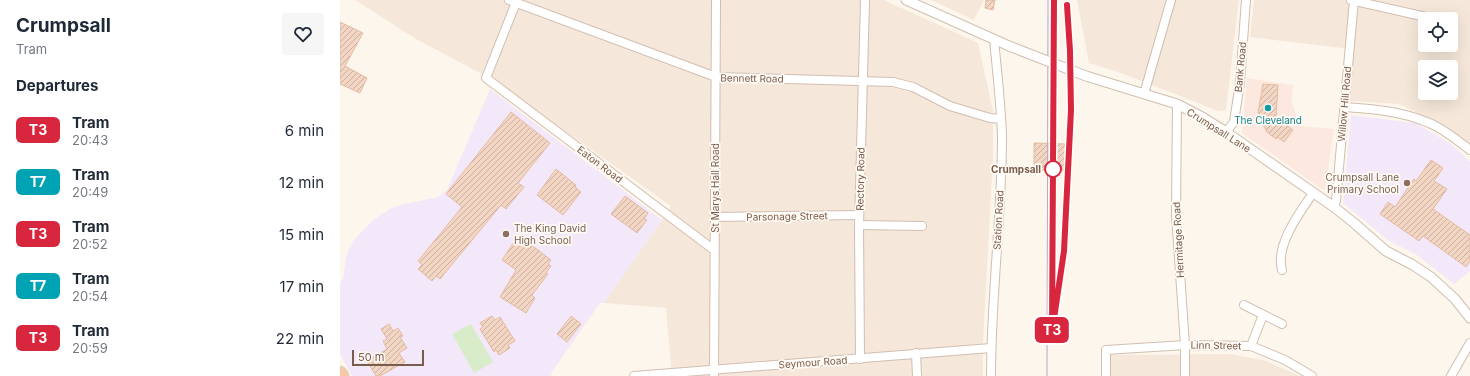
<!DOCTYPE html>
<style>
body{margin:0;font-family:Inter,sans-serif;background:#f6f6f7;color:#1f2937;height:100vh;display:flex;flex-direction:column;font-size:15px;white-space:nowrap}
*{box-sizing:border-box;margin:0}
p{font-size:13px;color:#747a83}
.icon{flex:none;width:22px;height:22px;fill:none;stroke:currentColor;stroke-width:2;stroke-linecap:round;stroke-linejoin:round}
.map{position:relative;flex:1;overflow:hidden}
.side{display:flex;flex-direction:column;background:#fff;width:340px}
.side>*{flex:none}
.badge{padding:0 8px;border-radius:6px;font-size:14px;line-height:26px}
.controls{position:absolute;left:1078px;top:12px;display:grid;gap:8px}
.controls a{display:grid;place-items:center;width:40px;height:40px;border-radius:4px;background:#fff;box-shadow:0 4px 16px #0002;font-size:20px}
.scale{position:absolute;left:12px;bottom:10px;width:72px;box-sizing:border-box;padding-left:4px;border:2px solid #7a5c4d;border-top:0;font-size:11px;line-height:14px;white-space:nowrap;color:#7a5c4d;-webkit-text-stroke:3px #fffaf3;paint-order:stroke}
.map>.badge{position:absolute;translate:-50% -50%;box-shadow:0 0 0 2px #fff}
h2{padding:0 16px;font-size:15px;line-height:36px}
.round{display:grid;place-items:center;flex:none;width:42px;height:42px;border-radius:4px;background:#f6f6f7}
.summary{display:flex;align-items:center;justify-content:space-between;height:68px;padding:0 16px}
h1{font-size:19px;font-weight:700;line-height:30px}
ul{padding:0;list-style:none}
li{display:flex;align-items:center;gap:12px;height:52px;padding:0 16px}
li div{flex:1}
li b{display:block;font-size:15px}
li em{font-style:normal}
li .badge{min-width:44px;font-weight:700;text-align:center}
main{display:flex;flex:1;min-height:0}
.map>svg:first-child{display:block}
.residential{fill:#f5e8da;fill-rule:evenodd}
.commercial{fill:#fde8e0}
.education{fill:#f3e8fa}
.pitch{fill:#d8ecc9}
.building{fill:url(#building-hatch);stroke:#e6bba3}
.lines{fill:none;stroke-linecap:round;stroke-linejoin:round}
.minor-casing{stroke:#d1beb0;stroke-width:10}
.tertiary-casing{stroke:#d1beb0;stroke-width:11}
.trunk-casing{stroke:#dad1cd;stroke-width:15}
.minor{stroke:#fff;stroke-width:8}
.tertiary{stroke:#fff;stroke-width:9}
.trunk{stroke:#f9c8a4;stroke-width:13}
.tram{stroke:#b9a8c9;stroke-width:1}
.tertiary-bridge-casing{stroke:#d1beb0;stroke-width:11;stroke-linecap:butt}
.tertiary-bridge{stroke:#fff;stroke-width:9}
.line-casing{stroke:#fff;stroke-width:9}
.line{stroke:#d7263d;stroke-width:6}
.culture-dot{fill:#0f9aa8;stroke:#fffaf3;stroke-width:1.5}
.stop-dot{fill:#fff;stroke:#d7263d;stroke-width:2}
.education-dot{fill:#8d6e63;stroke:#fffaf3;stroke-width:1.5}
.labels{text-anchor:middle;stroke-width:3.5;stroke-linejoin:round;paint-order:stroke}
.street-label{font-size:10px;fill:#7a5c4d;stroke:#fffaf3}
.culture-label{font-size:10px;fill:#0d838f;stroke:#fffaf3}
.stop-label{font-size:10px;font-weight:bold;fill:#7a5c4d;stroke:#fffaf3;text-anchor:end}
.education-label{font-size:10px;fill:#785e54;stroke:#fffaf3;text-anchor:end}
</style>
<main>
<section class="side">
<div class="summary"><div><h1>Crumpsall</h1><p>Tram</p></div><a class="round"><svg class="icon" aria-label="heart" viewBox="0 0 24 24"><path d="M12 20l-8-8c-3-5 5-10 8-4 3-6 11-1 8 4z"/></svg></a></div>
<h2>Departures</h2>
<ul>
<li><span class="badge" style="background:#d7263d;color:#fff">T3</span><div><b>Tram</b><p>20:43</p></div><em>6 min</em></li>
<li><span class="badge" style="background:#00a3b4;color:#fff">T7</span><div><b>Tram</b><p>20:49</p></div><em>12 min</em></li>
<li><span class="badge" style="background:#d7263d;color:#fff">T3</span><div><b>Tram</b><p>20:52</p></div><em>15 min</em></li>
<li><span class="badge" style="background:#00a3b4;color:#fff">T7</span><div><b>Tram</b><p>20:54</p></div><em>17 min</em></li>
<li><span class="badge" style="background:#d7263d;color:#fff">T3</span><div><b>Tram</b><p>20:59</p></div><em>22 min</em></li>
</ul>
</section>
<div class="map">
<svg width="1130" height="376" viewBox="0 0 1130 376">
<defs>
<pattern id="building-hatch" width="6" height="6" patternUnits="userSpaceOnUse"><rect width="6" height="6" fill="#f3d5c3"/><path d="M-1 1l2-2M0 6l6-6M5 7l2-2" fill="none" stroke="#cab0a1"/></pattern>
</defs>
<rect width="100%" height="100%" fill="#fdf6ec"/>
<g class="residential">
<polygon points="15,0 544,0 638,43 653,111 653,157 643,343 643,376 332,376 326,308 264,303 331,206 153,80 76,39"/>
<polygon points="591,0 644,0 634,20"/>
<polygon points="737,0 899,0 886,110 878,111 781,73 749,63"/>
<path d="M914,0h216v145l-18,-15 -53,-26 -49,-3 1,-52 -101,-12zM1085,19h26v26h-26zM1085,67h26v26h-26z"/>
<polygon points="891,354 926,361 960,376 770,376 770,355"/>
</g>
<polygon class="commercial" points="907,78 953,85 952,102 960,126 994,129 985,191 902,133"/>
<g class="education">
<polygon points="150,89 322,220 264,303 260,303 212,372 211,376 12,376 0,354 0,283 3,279 6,257 10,247 14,240 33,220 50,209 60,205 98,197 107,190"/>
<polygon points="1011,115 1075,123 1111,144 1130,162 1130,271 1114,284 1077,255 1049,241 1003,203"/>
</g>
<polygon class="pitch" points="131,324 153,362 134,373 112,334"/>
<g class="building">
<polygon points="646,0 655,0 653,10 645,8"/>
<polygon points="0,22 23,33 5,66 27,78 20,93 0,84"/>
<polygon points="923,84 938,85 936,117 953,130 944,142 937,137 936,139 927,132 920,119 920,114 918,113"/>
<polygon points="171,112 210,143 178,183 184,187 166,209 161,205 100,279 96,276 92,281 78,269 82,265 78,261 122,207 106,194"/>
<polygon points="694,143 726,144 726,170 694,170"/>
<polygon points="1091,160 1103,168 1094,181 1107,189 1093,209 1130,235 1130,261 1126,267 1083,236 1079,241 1040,214 1048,202 1055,207 1074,179 1076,181"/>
<polygon points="216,169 236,185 235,187 241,192 223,215 197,195"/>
<polygon points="285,196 308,213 304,219 307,220 297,233 271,214"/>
<polygon points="182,238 211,260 208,264 211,266 206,273 208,274 192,295 195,298 186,313 160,297 176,270 162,260 176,239 180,242"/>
<polygon points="152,316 155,320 160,317 175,341 168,345 170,348 159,355 156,350 154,352 140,329 143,327 140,323"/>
<polygon points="231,316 241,324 227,342 217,334"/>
<polygon points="49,324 53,331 58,328 63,336 60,337 67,348 59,353 65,362 40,376 36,376 27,361 47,349 43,341 47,339 41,329"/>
</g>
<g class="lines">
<defs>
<g id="minor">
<polyline points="169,0 376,77 553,82 573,87 610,106 650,118 661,119"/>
<polyline points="177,0 146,78 374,250"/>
<polyline points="1011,0 1095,19"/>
<polyline points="804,94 831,0"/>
<polyline points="837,104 836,215 845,345 845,376"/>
<path d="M1004,107c29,2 58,4 85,16 15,6 28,17 41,27"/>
<polyline points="886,132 894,122 900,82 906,0"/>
<polyline points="994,207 996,201 1014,0"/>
<polyline points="375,217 519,215"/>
<polyline points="519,225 582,226"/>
<path d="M942,270c-7,-25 18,-58 31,-77"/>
<polyline points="904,305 942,324"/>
<polyline points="911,346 923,315"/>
<polyline points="576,353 577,376"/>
<polyline points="520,359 519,225 525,0"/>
<polyline points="294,376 651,348"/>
<polyline points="374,376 376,0"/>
<path d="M651,376c0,-80 11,-160 11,-240 -1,-32 -5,-64 -8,-97"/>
<polyline points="766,376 766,350 845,345 911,346 945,360 972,376"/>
<polyline points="1111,376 1130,343"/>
</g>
<g id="tertiary">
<polyline points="566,0 669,46"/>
<polyline points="746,76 837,104 862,117 886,132 994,207 1014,223 1046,251 1073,265 1091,277 1115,299 1130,318"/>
</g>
<polyline id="trunk" points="0,373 2,376"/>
</defs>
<use href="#minor" class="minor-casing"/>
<use href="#tertiary" class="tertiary-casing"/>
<use href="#trunk" class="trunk-casing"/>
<use href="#minor" class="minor"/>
<use href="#tertiary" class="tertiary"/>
<use href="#trunk" class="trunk"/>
<g class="tram">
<polyline points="712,332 724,251 731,110 730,51 727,5"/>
<polyline points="707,376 708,0"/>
</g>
<defs>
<polyline id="tertiary-bridge" points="669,46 746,76"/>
</defs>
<use href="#tertiary-bridge" class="tertiary-bridge-casing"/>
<use href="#tertiary-bridge" class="tertiary-bridge"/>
</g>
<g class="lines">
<defs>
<polyline id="line" points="714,0 712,332 724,251 731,110 730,51 727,5"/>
</defs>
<use href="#line" class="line-casing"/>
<use href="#line" class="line"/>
</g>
<circle class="culture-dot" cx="928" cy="108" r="4"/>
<circle class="stop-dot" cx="713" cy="169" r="8"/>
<g class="education-dot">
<circle cx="1067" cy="183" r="4"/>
<circle cx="166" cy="234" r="4"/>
</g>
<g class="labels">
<g class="street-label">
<text transform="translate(900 67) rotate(-85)" y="4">Bank Road</text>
<text transform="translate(412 78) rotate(1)" y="4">Bennett Road</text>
<text transform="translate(1004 104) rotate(-85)" y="4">Willow Hill Road</text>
<text transform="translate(879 130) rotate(32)" y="4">Crumpsall Lane</text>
<text transform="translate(260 164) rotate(37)" y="4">Eaton Road</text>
<text transform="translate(520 179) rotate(-89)" y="4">Rectory Road</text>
<text transform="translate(375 188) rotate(-90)" y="4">St Marys Hall Road</text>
<text transform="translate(447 216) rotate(-1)" y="4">Parsonage Street</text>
<text transform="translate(658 220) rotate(-87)" y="4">Station Road</text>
<text transform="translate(838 240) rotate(-93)" y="4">Hermitage Road</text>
<text transform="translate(876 345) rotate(1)" y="4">Linn Street</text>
<text transform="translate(473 362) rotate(-4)" y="4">Seymour Road</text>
</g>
<g class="culture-label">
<text x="928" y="124">The Cleveland</text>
</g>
<g class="stop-label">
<text x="701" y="173">Crumpsall</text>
</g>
<g class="education-label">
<text x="1059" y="181">Crumpsall Lane<tspan x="1059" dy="12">Primary School</tspan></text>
<text x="174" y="232" text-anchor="start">The King David<tspan x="174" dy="12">High School</tspan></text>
</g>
</g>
</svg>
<div class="controls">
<a><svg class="icon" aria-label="locate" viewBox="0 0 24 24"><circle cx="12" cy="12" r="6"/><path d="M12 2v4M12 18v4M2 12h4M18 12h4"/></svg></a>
<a><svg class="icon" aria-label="layers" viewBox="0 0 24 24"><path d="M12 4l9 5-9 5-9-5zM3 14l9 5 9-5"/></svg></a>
</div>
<div class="scale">50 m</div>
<b class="badge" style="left:712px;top:330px;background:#d7263d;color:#fff">T3</b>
</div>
</main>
